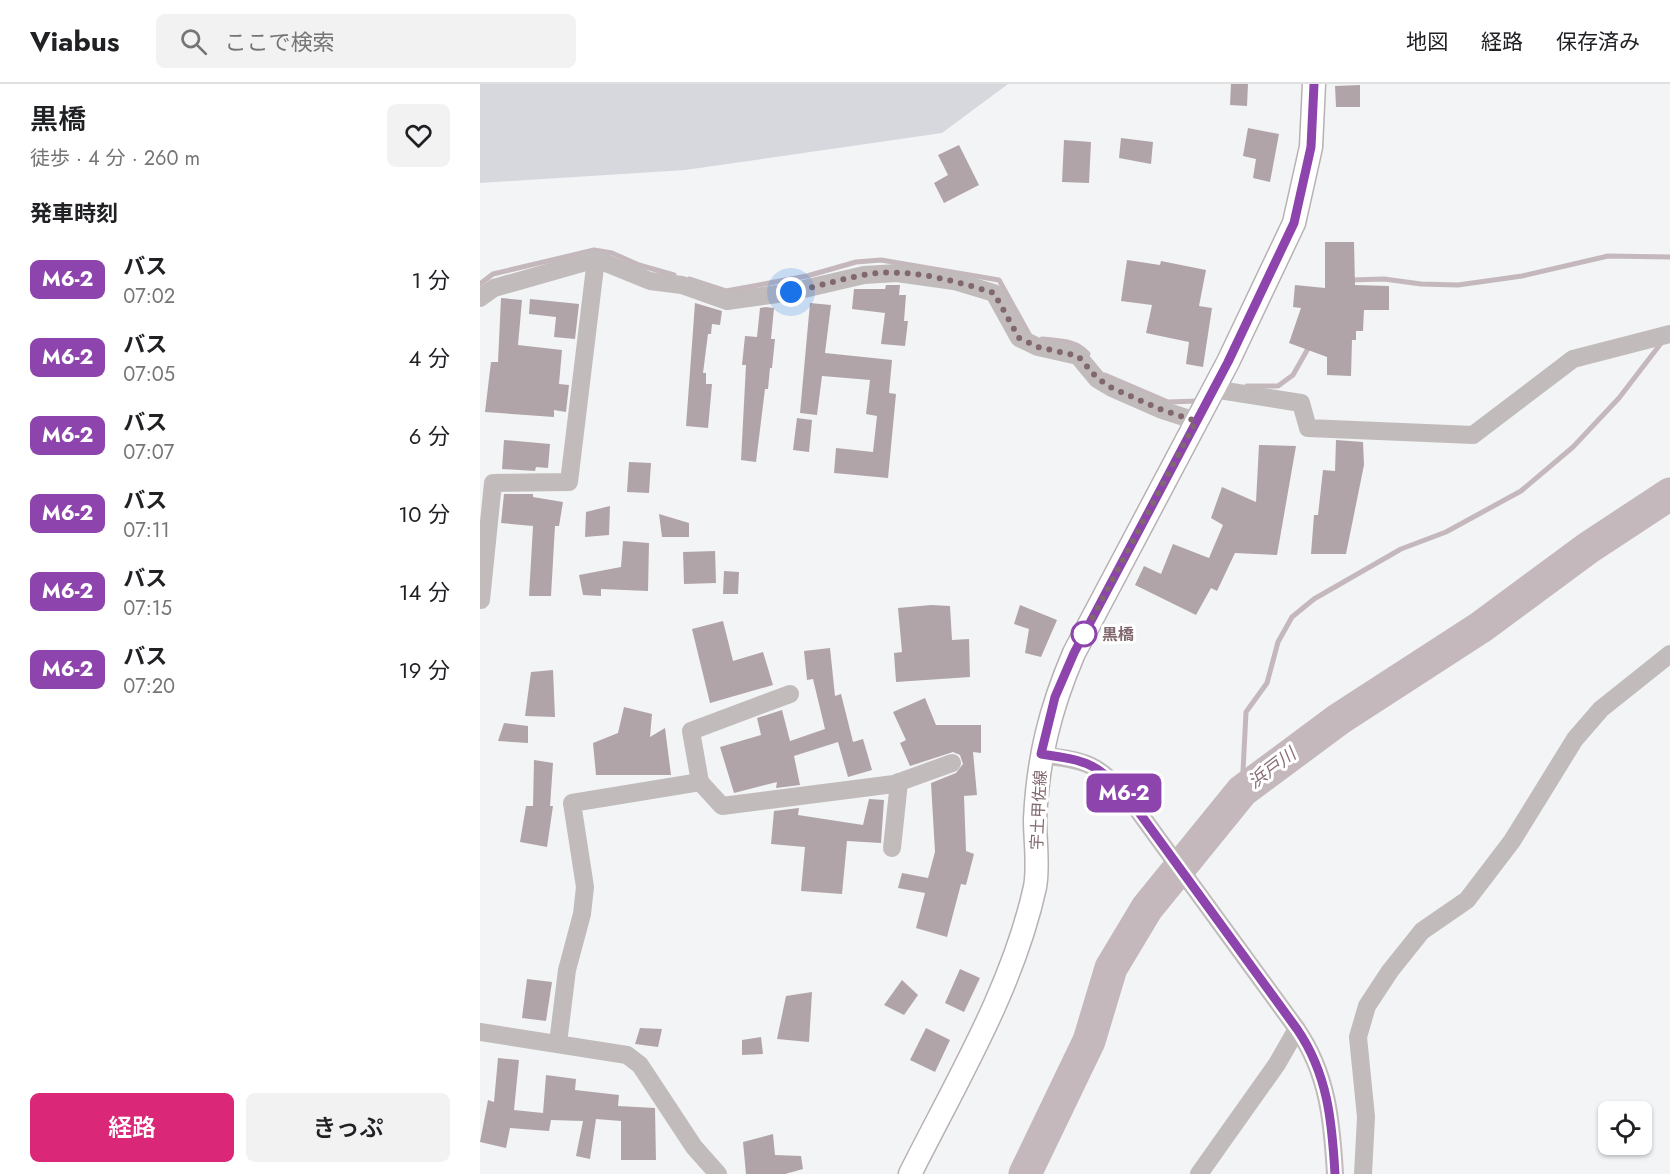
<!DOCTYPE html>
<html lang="ja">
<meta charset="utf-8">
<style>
body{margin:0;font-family:Jost,"Noto Sans JP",sans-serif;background:#f2f2f2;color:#202124;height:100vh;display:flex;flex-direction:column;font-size:22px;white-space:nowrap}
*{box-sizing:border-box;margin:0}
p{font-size:20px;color:#757577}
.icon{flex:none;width:33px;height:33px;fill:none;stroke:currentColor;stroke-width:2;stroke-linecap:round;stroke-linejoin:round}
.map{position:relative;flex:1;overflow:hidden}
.drawer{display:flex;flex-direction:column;background:#fff;width:480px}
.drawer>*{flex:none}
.badge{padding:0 12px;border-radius:9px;font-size:21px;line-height:39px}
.buttons{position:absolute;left:1118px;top:1017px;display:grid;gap:12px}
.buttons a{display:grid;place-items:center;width:54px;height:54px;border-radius:9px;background:#fff;box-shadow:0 2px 4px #0004;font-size:30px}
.you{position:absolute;width:30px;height:30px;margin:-15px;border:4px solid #fff;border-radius:50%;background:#1a73e8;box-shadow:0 0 0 9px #1a73e833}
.map>.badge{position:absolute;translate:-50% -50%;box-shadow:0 0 0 3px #fff}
h2{padding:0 30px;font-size:22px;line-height:54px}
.round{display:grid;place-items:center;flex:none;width:63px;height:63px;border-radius:9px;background:#f2f2f2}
.head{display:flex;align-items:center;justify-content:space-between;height:102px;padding:0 30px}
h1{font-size:28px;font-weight:600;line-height:45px}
.primary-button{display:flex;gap:12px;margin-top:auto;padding:12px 30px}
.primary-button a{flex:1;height:69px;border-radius:9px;background:#db2777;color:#fff;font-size:24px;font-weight:600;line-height:69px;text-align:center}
.primary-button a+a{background:#f2f2f2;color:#202124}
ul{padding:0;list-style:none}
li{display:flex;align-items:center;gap:18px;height:78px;padding:0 30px}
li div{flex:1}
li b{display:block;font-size:22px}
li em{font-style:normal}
li .badge{min-width:66px;font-weight:700;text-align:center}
header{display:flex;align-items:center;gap:36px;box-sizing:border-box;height:84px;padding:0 30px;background:#fff;border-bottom:2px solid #e0e0e0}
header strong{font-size:28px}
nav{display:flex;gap:33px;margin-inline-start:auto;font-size:21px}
.search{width:420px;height:54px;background:#f2f2f2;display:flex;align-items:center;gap:15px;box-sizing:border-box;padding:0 21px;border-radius:9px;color:#757577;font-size:22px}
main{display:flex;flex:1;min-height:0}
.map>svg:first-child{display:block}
.green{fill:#d7d8de}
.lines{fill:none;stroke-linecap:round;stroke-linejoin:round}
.stream{stroke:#c5b8bd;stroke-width:5}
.river{stroke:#c5b8bd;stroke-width:33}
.building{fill:#b1a4a8}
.major-casing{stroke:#b8b1b3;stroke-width:25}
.minor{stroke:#c2bbbc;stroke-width:18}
.major{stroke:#fff;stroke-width:22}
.line-casing{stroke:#fff;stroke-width:14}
.line{stroke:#8e44ad;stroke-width:9}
.walk{stroke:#80686e;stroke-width:6;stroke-dasharray:0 10.8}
.stop-dot{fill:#fff;stroke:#8e44ad;stroke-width:3}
.labels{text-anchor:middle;stroke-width:6;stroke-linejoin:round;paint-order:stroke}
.stop-label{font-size:16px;font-weight:bold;fill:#80686e;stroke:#fff;text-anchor:start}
.street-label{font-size:16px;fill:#80686e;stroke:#fff}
.water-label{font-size:18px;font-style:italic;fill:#8a6f79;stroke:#fff}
</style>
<header>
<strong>Viabus</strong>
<div class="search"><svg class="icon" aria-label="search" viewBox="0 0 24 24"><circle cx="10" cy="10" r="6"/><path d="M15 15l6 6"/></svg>ここで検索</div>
<nav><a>地図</a><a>経路</a><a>保存済み</a></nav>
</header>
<main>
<section class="drawer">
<div class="head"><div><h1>黒橋</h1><p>徒歩 · 4 分 · 260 m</p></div><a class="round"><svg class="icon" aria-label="heart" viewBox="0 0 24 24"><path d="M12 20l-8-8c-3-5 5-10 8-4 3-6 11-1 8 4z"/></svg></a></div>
<h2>発車時刻</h2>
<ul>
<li><span class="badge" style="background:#8e44ad;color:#fff">M6-2</span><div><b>バス</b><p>07:02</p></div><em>1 分</em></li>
<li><span class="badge" style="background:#8e44ad;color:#fff">M6-2</span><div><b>バス</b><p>07:05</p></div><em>4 分</em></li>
<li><span class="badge" style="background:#8e44ad;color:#fff">M6-2</span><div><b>バス</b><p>07:07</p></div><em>6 分</em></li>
<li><span class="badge" style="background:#8e44ad;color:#fff">M6-2</span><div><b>バス</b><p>07:11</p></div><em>10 分</em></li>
<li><span class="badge" style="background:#8e44ad;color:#fff">M6-2</span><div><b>バス</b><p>07:15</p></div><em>14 分</em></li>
<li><span class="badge" style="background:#8e44ad;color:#fff">M6-2</span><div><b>バス</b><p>07:20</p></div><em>19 分</em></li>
</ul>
<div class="primary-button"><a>経路</a><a>きっぷ</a></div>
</section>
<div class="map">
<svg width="1190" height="1090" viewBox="0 0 1190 1090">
<rect width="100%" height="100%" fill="#f2f4f5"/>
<polygon class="green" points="0,0 528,0 462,49 205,86 0,99"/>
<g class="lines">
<g class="stream">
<polyline points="209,195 246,207 327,192 376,178 401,176 519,196 550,252"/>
<polyline points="870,196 904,195 941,200 978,201 1042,192 1128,172 1190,173"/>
<polyline points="0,200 13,190 114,166 132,169 159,181 194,191"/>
<path d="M562,255c17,2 34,1 46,15"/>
<polyline points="625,291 688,318 718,317"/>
<polyline points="767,302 798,302 813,291 830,261"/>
<polyline points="762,707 766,628 787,599 798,558 812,533 834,515 921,465 966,448 1041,407 1093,363 1139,314 1182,258"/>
</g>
<polyline class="river" points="545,1090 609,957 631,884 667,824 762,707 859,635 1001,543 1108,464 1190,410"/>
</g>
<g class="building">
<polygon points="751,0 768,0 767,22 750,21"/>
<polygon points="880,1 880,23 856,23 855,2"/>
<polygon points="768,44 799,50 790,98 773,94 776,75 763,72"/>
<polygon points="641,54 673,58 671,80 639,74"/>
<polygon points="584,56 611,58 609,99 582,98"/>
<polygon points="479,61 499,101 464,119 454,99 468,91 458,71"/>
<polygon points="845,158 874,158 875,201 909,202 909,226 884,226 883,247 876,247 876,256 872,256 871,292 847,291 847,273 809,259 821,224 813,223 815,201 845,204"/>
<polygon points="647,176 680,181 681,177 726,186 719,222 732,224 723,283 706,280 709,258 666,249 672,221 641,217"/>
<polygon points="406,201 420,201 419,211 426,211 424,237 428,237 425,262 401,260 405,229 372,225 374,205 405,205"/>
<polygon points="21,214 42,216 38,261 82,266 79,300 89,301 86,328 74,326 74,333 5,328 11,278 18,278"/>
<polygon points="50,215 99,220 95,255 74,253 76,233 49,230"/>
<polygon points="215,219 242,227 240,241 232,240 231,250 228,250 223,289 226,289 226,300 232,300 228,344 206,342"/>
<polygon points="330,219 351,221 345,269 412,276 409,309 416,310 408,394 354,389 356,364 393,368 397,332 386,330 390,296 342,292 337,331 320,329"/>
<polygon points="286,223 294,224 291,255 295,255 292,284 290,284 288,305 285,305 276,378 261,376 266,281 262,281 265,252 277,253 280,224"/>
<polygon points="317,334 332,336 329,368 313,366"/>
<polygon points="24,356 70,360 68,384 56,383 55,387 22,385"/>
<polygon points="856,356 883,358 884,381 866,470 831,470 834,431 838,431 843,386 855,387"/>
<polygon points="779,361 816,362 797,471 755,469 737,507 731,504 716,531 655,501 664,482 681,490 693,460 729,474 743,441 731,434 742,403 776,418"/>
<polygon points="149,378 171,379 169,409 147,408"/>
<polygon points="24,410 53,410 53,413 83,418 79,442 75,442 71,512 49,512 53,442 21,439"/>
<polygon points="130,422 129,451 105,453 106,428"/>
<polygon points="179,430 209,439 209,453 182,453"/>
<polygon points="143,457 169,459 168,507 121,505 121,512 103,511 99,491 141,483"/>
<polygon points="235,467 236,499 204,500 203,468"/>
<polygon points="244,487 259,488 258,510 243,510"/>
<polygon points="451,521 470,522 472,556 489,555 490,593 416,598 414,569 422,568 418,524"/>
<polygon points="540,521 577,536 561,573 545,569 549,545 534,540"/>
<polygon points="243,537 253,577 283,568 293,601 230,619 212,545"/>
<polygon points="350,564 355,612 361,610 373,658 383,655 392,686 368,693 358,658 314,672 320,701 296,704 297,698 254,709 240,663 281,651 277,634 302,626 310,657 345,645 333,595 327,596 324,567"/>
<polygon points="73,586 75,633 45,632 51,588"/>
<polygon points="445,614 456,641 501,641 501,669 493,668 497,711 484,712 486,767 494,770 486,801 481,800 467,853 436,844 445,809 418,804 422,789 448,794 455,768 451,699 476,689 483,680 480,671 473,668 430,682 420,659 426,656 413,628"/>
<polygon points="144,623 172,630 170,653 185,644 191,691 116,691 113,659 138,649"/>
<polygon points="24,639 48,642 48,659 18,657"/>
<polygon points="54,676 73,679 70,722 73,722 67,763 40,758 46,722 53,722"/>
<polygon points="389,715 404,716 401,759 367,757 362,810 321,807 325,763 291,760 294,727 319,724 318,731 383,741"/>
<polygon points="480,885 500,894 484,928 465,919"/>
<polygon points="47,895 72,898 66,937 42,934"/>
<polygon points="422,896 438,911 424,931 404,921"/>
<polygon points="332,908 329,958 297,955 306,912"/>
<polygon points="160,944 182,945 178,963 155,960"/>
<polygon points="446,944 470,956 455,988 430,976"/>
<polygon points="281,953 283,970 262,971 262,956"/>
<polygon points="18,974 39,976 34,1026 63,1029 66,991 96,995 95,1006 139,1011 138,1022 175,1024 176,1076 141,1076 141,1037 116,1035 110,1075 96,1072 103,1037 71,1036 69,1047 30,1044 26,1064 0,1058 8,1016 14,1018"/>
<polygon points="293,1050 295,1071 321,1072 323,1085 305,1090 266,1090 263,1058"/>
</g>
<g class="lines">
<defs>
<path id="major" d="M430,1090c46,-92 103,-186 125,-287 4,-21 0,-46 0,-68 3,-61 15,-110 39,-166l154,-291 66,-139 17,-76 3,-63"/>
</defs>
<use href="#major" class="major-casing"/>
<g class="minor">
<polyline points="0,214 14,204 116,175 170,197 202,201 247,217 311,208 384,191 417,189 474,197 514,209 539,254 558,263 598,272 617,295 632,304 682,326 716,337"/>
<polyline points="733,305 821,319 828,344 993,351 1093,275 1190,250"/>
<polyline points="1,516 13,399 89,398 116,175"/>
<path d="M561,671c48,6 56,8 89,45l167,229c31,45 35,93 38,145"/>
<polyline points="220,698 211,647 310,610"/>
<polyline points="412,764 419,698"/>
<polyline points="0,948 147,971 160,981 214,1063 238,1090"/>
<polyline points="78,959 87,886 102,830 105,803 92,719 220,698 242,722 414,700 472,679"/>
<polyline points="719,1090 797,980 817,945"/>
<polyline points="883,1090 886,1033 878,953 887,922 910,887 942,847 987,816 1032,757 1095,655 1121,625 1190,570"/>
</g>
<use href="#major" class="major"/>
</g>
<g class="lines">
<defs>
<path id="line" d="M834,0l-3,63 -17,76 -66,139 -154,291 -19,44 -14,57c48,7 56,9 89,46l167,229c31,45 35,93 38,145"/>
</defs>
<use href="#line" class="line-casing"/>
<use href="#line" class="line"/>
<path class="walk" d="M311,208c24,-5 47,-12 72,-17 43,-8 90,5 131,18l25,45 19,9 40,9 19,22 15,10 50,22 34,11 -112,213"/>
</g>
<circle class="stop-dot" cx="604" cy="550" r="12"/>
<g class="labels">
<g class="stop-label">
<text x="622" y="556">黒橋</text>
</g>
<g class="street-label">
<text transform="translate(558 726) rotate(-87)" y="6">宇土甲佐線</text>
</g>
<g class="water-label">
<text transform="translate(792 684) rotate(-37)" y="6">浜戸川</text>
</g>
</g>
</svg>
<div class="buttons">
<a><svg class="icon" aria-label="locate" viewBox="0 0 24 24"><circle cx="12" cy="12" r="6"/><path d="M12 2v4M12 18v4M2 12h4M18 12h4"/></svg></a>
</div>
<div class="you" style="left:311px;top:208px"></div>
<b class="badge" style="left:644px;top:709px;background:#8e44ad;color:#fff">M6-2</b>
</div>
</main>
